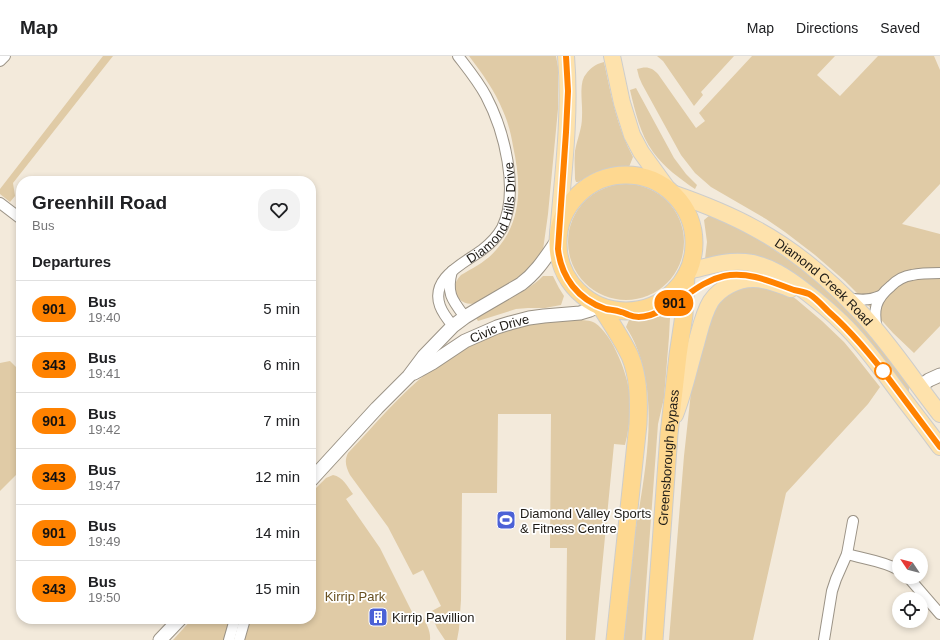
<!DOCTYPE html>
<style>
body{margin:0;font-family:Helvetica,sans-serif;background:#f2f2f2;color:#202124;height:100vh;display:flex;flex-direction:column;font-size:15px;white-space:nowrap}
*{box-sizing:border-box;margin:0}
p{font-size:13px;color:#757577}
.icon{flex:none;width:22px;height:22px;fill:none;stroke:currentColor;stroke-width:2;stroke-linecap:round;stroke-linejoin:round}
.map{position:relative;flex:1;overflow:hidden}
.sheet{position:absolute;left:16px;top:120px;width:300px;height:448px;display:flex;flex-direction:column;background:#fff;border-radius:16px;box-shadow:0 2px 6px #0003}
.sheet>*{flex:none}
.badge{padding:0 8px;border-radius:13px;font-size:14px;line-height:26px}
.needle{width:26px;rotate:305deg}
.tools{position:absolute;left:892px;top:492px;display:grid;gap:8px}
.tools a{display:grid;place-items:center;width:36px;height:36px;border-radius:50%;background:#fff;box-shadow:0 2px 6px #0003;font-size:20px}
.map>.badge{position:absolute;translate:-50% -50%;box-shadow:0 0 0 2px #fff}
h2{padding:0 16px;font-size:15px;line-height:36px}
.round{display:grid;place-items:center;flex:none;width:42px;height:42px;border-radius:16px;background:#f2f2f2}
.headline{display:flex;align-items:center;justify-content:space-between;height:68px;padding:0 16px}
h1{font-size:19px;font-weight:700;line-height:30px}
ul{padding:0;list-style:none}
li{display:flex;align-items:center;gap:12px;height:56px;padding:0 16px;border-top:1px solid #e0e0e0}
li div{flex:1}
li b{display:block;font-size:15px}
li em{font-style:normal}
li .badge{min-width:44px;font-weight:700;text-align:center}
header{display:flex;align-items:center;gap:24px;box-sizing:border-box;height:56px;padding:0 20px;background:#fff;border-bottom:1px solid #e0e0e0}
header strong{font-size:19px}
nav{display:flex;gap:22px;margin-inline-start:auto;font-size:14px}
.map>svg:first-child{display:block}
.green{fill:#e0cba6}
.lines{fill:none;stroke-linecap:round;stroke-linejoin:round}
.minor-casing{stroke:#9b9386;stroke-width:12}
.tertiary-casing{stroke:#9b9386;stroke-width:15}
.primary-casing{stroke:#cdcdcc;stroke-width:18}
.trunk-casing{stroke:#cdcdcc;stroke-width:19}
.minor{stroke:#fff;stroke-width:10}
.tertiary{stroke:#fff;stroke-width:13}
.primary{stroke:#fee2ac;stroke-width:16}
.trunk{stroke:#fed890;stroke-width:17}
.line-casing{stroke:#fff;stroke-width:9}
.line{stroke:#ff8200;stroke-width:6}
.stop-dot{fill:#fff;stroke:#ff8200;stroke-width:2}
.labels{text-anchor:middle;stroke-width:3.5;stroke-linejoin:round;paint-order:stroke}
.street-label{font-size:13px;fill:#1d1a15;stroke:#fff}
.poi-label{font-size:13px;fill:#1d1a15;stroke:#fff;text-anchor:start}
.park-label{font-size:13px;fill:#685021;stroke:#fff}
</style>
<header>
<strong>Map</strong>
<nav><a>Map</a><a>Directions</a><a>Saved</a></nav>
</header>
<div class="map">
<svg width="940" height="584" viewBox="0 0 940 584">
<rect width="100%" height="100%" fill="#f3eadb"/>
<g class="green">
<polygon points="103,0 113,0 13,127 15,140 10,146 0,138 0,133"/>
<path d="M469,0h87l2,11v42l-10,105 -5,36 -3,6 -14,16 -11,9 -37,21c-17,8 -32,-13 -17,-27 12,-7 26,-14 35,-25 27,-30 25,-67 17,-104 -2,-12 -5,-24 -10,-35 -8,-20 -21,-38 -34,-55z"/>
<polygon points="657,0 734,0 701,36 703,39 694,50 663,5"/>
<path d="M752,0h83l-18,19 23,21 38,-40h56l6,14v114l-38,40 38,10v92l-26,27 -21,-20 -34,-38 -14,-14 -30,-26 -30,-23 -19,-13 -55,-32 -16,-14 -14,-18 -39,-71 -3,-7 -2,-8c9,-3 15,-2 21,5l38,54 9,-7 -6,-8z"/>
<path d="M604,6c7,33 13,65 29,95l-4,10h-10l-20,5 -21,10h-2l-1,-3c0,-9 -1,-19 0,-28 2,-12 7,-22 7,-34 1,-12 -3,-30 2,-40 5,-8 11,-13 20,-15z"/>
<path d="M636,32l38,70 12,16 11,11 -2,4c-15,-10 -31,-22 -42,-37 -13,-18 -18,-41 -23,-62z"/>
<circle cx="626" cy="186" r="58"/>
<polygon points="710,159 718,162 755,181 792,206 811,220 830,237 860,266 909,328 909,336 911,340 794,219 705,203 707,186 704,164"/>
<path d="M543,220h10l6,12 5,8 -3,9 -16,3h-17l-12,1 -38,12 -2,-3c8,-5 16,-10 25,-15 15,-8 30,-15 42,-27z"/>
<polygon points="747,229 787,237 796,243 822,265 844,286 854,298 880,331 868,348 786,437 753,584 669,584 684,400 691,336 710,259 726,238"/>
<path d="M662,259l8,3 -1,19 -5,61 -6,26 -16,216h-18c3,-33 5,-67 10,-100 10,-65 31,-153 -8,-213l3,-7 25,-2z"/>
<path d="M577,264c6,0 13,0 18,3 18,12 33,52 35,73 1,17 -1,33 -5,49l-11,-1 -19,196h-29l1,-92h-17l1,-134h-53l-1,79h-35l-1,107 -2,29 -2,11h-12l-8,-12 -7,-16 11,-6 -18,-36 -10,5 -25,-48 -38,-52c-4,-8 -6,-14 -2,-22 25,-26 51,-58 79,-80 30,-23 65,-39 102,-48 15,-3 32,-4 48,-5z"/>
<polygon points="10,305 21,316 21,414 0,435 0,307"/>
<path d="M333,419c10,2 14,11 20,19l-7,5 34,49 36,72 7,-4c3,8 8,15 7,24h-187l6,-21h62v-126l15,-15z"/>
<polygon points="192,563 232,563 226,584 173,584"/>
</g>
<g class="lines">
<defs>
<g id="minor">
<polyline points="0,5 5,0"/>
<polyline points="0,147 21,163"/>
<path d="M452,215c-6,22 0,29 13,46"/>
<path d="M846,242c12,2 23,3 34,-2"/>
<path id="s1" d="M453,270c-5,-6 -10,-12 -13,-20 -10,-28 23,-42 42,-56 8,-6 15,-13 20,-22 18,-37 2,-98 -16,-132 -8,-15 -18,-27 -28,-40"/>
<path d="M877,274c-4,-20 -2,-31 14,-44 6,-6 13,-10 21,-11 9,-2 19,-2 28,-2"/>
<path d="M847,498c17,5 37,7 52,16"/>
<polyline points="908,521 940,558"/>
<polyline points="229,584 235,563"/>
<polyline points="239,584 245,563"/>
<polyline points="824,584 832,535 836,523 847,498 853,465"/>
</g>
<g id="tertiary">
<path id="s2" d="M414,317l18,-10 33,-22 32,-14 13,-4 19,-5 15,-2 36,-3 10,-3 9,-4"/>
<polyline points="919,331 929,324 940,319"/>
<path d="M311,424l66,-72 32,-32 15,-20 29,-30 12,-9 15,-9 41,-24c16,-12 25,-27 36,-43"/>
<polyline points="160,584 180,563"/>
</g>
<g id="primary">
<polyline points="612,0 622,47 632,79 641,96 667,132"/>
<path id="s3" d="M672,137c29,10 57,21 84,36 39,21 75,52 106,85 29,31 52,67 78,100"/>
<path d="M558,178c5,-59 13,-119 8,-178"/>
<path d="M688,215c19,-4 37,-11 57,-9 23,2 43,16 61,30 13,10 25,20 37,32 18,17 33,38 48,58 16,22 33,43 49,65"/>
<path d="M675,359c9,-23 14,-47 21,-71 4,-14 7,-30 15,-43 9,-13 26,-22 42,-22 13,0 26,5 38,10"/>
</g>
<g id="trunk">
<circle cx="626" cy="187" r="68"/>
<path d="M601,251c10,16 21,32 29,49 9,21 9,45 8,68l-23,216"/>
<path id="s4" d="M654,584l15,-206 9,-79 6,-40 2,-40"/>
</g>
</defs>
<use href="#minor" class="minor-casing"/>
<use href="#tertiary" class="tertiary-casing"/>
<use href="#primary" class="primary-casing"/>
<use href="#trunk" class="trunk-casing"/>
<use href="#minor" class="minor"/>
<use href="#tertiary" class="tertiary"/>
<use href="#primary" class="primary"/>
<use href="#trunk" class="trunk"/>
</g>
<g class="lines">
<defs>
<path id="line" d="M566,0l2,35 -2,41 -8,117c3,28 20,51 48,60 5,1 10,1 15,3 2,0 5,2 8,3 9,4 21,1 29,-3 24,-9 39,-30 66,-36 24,-5 48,6 70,14 5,1 10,2 15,4 7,4 14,12 20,18 25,22 46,48 66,75 15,20 30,40 45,60"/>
</defs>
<use href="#line" class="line-casing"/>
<use href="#line" class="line"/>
</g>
<defs>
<symbol id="stadium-square" viewBox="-11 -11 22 22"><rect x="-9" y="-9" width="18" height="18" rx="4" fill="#4b61d6" stroke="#fff"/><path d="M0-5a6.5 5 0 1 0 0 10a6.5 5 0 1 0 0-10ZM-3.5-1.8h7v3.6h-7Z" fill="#fff"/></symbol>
<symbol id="building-square" viewBox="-11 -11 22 22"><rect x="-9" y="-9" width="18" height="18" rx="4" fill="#4b61d6" stroke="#fff"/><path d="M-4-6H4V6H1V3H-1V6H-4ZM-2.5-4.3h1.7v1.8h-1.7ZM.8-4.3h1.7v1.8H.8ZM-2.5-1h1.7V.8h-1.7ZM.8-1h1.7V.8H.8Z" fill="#fff"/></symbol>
</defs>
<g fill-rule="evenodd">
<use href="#stadium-square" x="495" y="453" width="22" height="22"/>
<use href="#building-square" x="367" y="550" width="22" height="22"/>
</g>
<circle class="stop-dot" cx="883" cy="315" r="8"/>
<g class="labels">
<g class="street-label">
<text dy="5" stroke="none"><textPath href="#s1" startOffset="140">Diamond Hills Drive</textPath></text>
<text dy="5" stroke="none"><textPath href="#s3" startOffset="178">Diamond Creek Road</textPath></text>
<text dy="5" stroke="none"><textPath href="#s2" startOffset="97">Civic Drive</textPath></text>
<text dy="5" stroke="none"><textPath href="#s4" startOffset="183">Greensborough Bypass</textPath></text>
</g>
<g class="poi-label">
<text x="520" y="462">Diamond Valley Sports<tspan x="520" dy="15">&amp; Fitness Centre</tspan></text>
<text x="392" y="566">Kirrip Pavillion</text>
</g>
<g class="park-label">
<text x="355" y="545">Kirrip Park</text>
</g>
</g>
</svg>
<div class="tools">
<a><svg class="needle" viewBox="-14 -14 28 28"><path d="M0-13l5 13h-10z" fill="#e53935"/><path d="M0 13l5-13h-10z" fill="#757577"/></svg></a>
<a><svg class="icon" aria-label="locate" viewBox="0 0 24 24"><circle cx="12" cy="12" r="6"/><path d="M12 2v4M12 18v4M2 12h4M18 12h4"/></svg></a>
</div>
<b class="badge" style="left:674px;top:247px;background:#ff8200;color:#111">901</b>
<section class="sheet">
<div class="headline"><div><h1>Greenhill Road</h1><p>Bus</p></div><a class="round"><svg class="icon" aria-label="heart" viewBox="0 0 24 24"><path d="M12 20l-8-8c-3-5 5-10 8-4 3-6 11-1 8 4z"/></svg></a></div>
<h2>Departures</h2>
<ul>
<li><span class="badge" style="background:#ff8200;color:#111">901</span><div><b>Bus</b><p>19:40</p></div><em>5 min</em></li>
<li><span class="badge" style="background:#ff8200;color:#111">343</span><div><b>Bus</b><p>19:41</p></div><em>6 min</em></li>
<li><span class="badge" style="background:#ff8200;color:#111">901</span><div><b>Bus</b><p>19:42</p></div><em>7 min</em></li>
<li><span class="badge" style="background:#ff8200;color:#111">343</span><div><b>Bus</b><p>19:47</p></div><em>12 min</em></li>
<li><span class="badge" style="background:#ff8200;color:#111">901</span><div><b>Bus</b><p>19:49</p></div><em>14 min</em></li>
<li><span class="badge" style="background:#ff8200;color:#111">343</span><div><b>Bus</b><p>19:50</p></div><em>15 min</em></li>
</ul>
</section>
</div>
